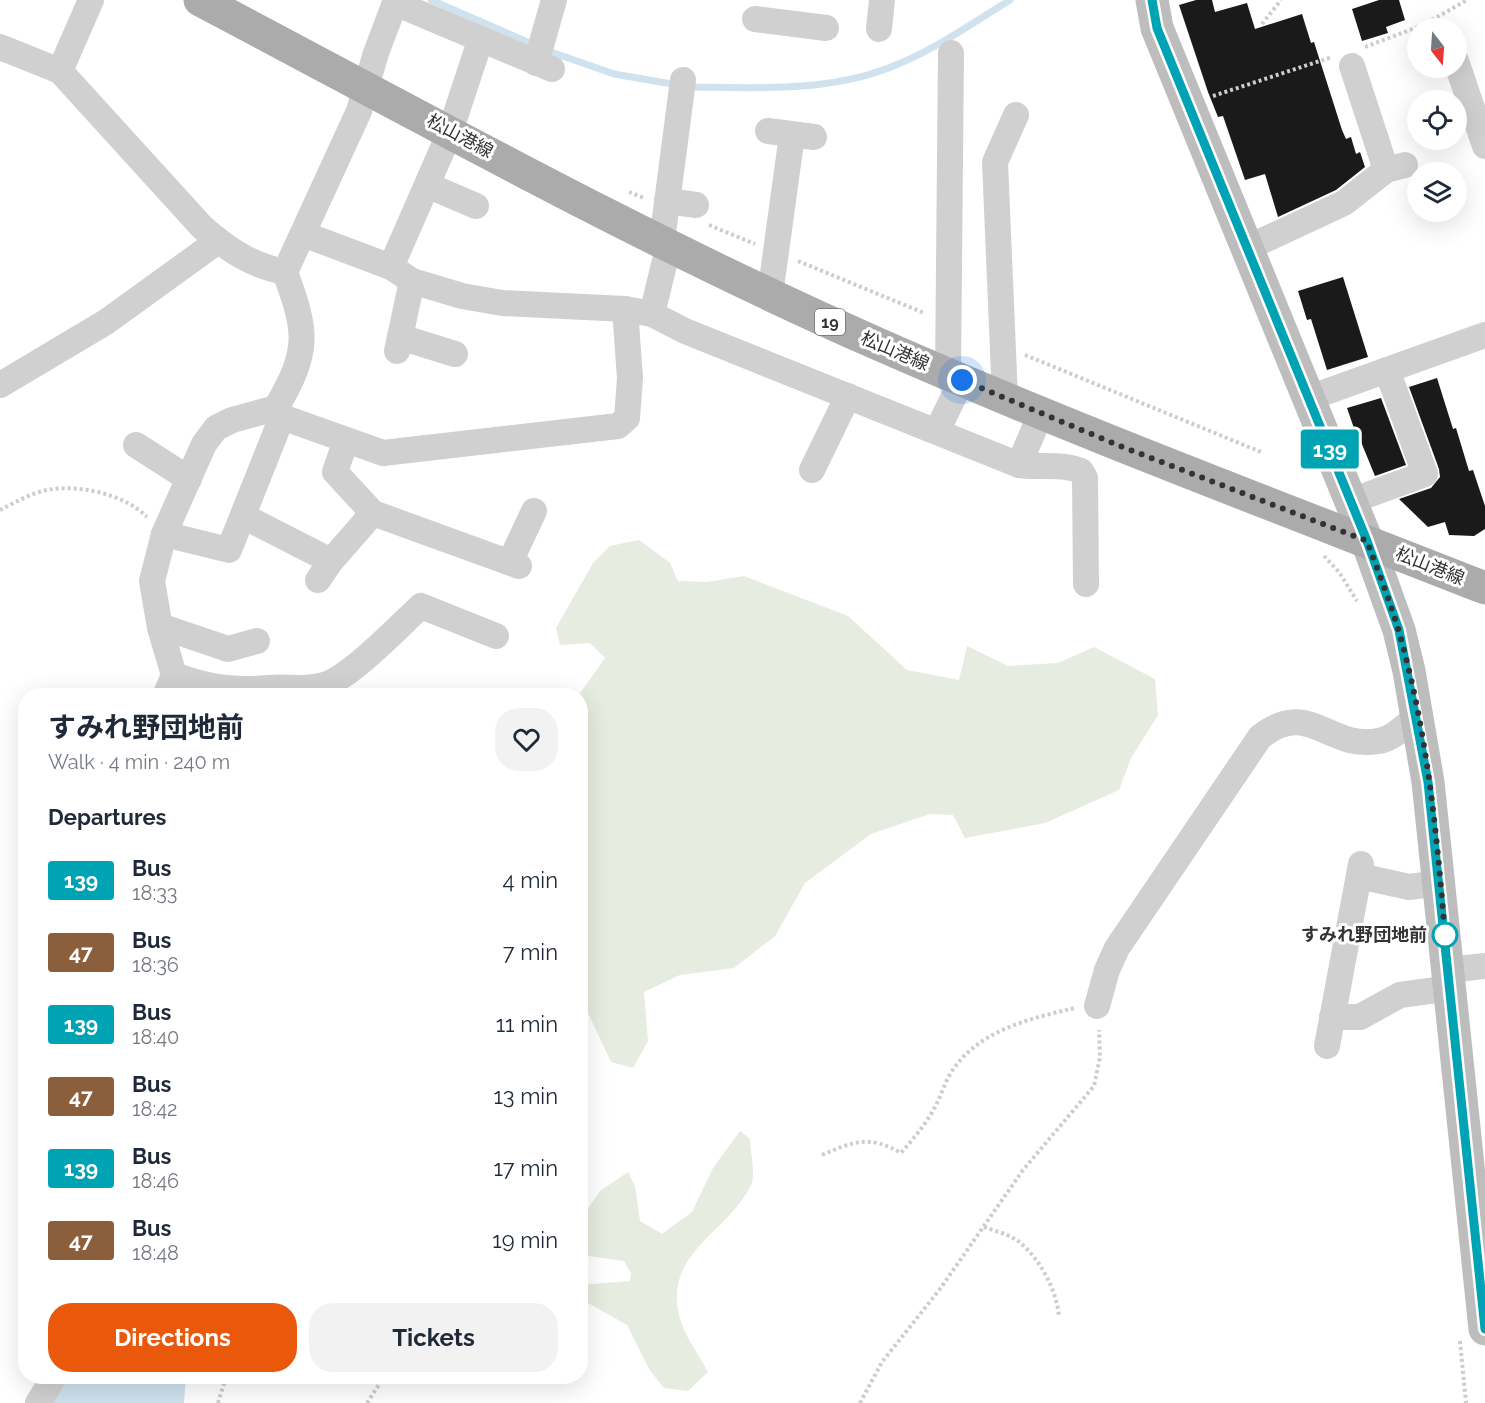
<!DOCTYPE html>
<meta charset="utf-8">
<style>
body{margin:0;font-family:Raleway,"Noto Sans JP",sans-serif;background:#f2f2f3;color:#1f2937;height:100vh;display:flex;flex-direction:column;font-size:22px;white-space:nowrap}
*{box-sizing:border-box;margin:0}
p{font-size:20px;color:#747a83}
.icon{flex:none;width:33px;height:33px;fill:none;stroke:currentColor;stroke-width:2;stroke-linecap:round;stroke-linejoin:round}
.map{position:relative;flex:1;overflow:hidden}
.sheet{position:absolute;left:18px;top:688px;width:570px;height:696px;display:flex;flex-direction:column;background:#fff;border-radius:24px;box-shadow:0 6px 24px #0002}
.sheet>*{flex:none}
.badge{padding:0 12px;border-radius:4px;font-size:21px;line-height:39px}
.needle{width:39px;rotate:163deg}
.tools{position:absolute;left:1407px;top:18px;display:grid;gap:12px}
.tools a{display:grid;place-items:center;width:60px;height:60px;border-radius:50%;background:#fff;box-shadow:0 6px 24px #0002;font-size:30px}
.you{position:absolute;width:30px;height:30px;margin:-15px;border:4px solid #fff;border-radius:50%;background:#1a73e8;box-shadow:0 0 0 9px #1a73e833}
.map>.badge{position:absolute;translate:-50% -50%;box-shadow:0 0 0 3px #fff}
h2{padding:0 30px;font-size:22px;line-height:54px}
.round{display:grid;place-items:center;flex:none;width:63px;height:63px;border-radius:24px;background:#f2f2f3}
.overview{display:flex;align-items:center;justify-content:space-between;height:102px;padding:0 30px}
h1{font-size:28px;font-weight:700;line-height:45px}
.button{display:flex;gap:12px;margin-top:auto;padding:12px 30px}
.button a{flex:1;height:69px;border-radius:24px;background:#ea580c;color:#fff;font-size:24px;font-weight:700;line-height:69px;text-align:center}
.button a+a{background:#f2f2f3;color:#1f2937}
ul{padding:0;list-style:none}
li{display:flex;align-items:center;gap:18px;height:72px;padding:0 30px}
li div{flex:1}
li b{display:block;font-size:22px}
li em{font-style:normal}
li .badge{min-width:66px;font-weight:700;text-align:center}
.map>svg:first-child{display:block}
.green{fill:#e6ecdf}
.water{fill:#cfe2ee}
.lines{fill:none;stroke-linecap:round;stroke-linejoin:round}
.stream{stroke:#cfe2ee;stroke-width:7}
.building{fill:#1a1a1a}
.path{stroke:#cdcdcd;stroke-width:4;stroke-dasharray:3 3;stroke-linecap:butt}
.minor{stroke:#d0d0d0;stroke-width:26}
.secondary{stroke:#bdbdbd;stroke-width:33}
.primary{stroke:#ababab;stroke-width:33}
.line-casing{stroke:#fff;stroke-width:14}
.line{stroke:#00a3b4;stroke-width:9}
.walk{stroke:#333;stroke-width:6;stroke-dasharray:0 10.8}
.stop-dot{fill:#fff;stroke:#00a3b4;stroke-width:3}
.labels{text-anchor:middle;stroke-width:6;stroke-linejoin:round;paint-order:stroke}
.shield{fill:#fff;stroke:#707070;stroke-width:1.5}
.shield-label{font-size:16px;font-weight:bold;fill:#333}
.street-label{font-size:18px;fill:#333;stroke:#fff}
.stop-label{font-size:18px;font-weight:bold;fill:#333;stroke:#fff;text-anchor:end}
</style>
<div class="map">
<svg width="1485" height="1403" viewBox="0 0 1485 1403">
<rect width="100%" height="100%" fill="#fff"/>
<g class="green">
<polygon points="639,540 670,563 678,581 707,582 744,576 848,616 907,670 959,680 967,646 1008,666 1058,663 1094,647 1155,679 1158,715 1131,758 1119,790 1045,823 965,838 953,815 930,814 871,834 805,883 775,936 734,968 680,975 644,992 648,1041 633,1068 611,1062 581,998 580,696 578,696 605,658 590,643 560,645 556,628 593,563 610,546"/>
<path d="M740,1131l10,8c0,12 6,35 1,46 -22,47 -87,67 -72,130 4,19 20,40 29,57l-20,19 -24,-3 -15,-19 -22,-44 -46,-26v-14l49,-4 1,-8 -7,-12 -43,-6v-36l19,-28 28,-19 7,14 5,35 22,13 30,-22 21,-44z"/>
</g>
<polygon class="water" points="67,1377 186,1377 184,1403 52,1403"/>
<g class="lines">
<g class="stream">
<polyline points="431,0 532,44"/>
<polyline points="551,52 614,74 672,84"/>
<path d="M692,87c66,1 136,5 199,-20 42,-16 80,-43 119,-67"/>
</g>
</g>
<g class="building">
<polygon points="1196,0 1212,0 1215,12 1247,3 1255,29 1302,14 1311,43 1314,42 1342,130 1346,139 1351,137 1356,154 1360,152 1365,167 1336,190 1278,217 1265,174 1245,180 1223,116 1218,117 1208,92 1179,5"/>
<polygon points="1379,0 1399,0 1405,20 1386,27 1388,33 1362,41 1352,9"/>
<polygon points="1343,277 1368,357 1327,370 1311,319 1307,320 1298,291"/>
<polygon points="1437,378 1453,429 1456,428 1469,471 1473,470 1485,506 1485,529 1474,536 1449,535 1445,522 1428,527 1399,499 1431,488 1440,477 1439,469 1409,387"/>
<polygon points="1381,398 1406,465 1375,476 1359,437 1357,437 1347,408"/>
</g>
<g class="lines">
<g class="path">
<polyline points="1262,24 1281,0"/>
<polyline points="1365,47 1423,25 1467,0"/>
<polyline points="1213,96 1332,57"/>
<polyline points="629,192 644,198"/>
<polyline points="709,225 755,244"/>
<polyline points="798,261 924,313"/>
<polyline points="1025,355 1261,452"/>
<path d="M0,510c14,-7 31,-17 47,-20 32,-6 77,4 100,27"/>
<polyline points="1324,556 1339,572 1357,601"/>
<path d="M822,1155c32,-14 48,-20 79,-2 13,-15 26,-30 35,-48 5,-9 8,-20 13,-29 26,-45 79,-57 126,-68"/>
<path d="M984,1227c11,4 24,7 34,14 22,17 39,50 41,76"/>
<polyline points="1460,1341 1466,1403"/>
<polyline points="218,1403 226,1377"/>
<polyline points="367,1403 384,1377"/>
<polyline points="860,1403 882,1362 940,1289 1023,1170 1094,1086 1100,1057 1099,1030"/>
</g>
<g class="minor">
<polyline points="395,3 552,69"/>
<polyline points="755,19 826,28"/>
<polyline points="879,29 882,0"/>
<path d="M0,47l60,24 142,156c25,22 50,39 83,45"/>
<polyline points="1456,61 1485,146"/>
<polyline points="536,63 554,0"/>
<polyline points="1352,66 1386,170"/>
<polyline points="60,71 91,0"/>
<polyline points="768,131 814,137"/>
<polyline points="427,185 476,206"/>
<polyline points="667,201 696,205"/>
<path d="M303,234l88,33 21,14 50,15 40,7 123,6 27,5 33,17 334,134c22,3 43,-2 62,6l4,7 1,106"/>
<polyline points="662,241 683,80"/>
<polyline points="1247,248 1344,203 1386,170 1405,165"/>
<polyline points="391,267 450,132 480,41"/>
<polyline points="770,295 792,135"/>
<polyline points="652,314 669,244"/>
<polyline points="400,337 455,354"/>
<polyline points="397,351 412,281"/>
<polyline points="948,374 951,53"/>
<polyline points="0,385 106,322 218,241"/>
<polyline points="1005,398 995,162 1016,115"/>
<polyline points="1309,398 1485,335"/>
<polyline points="276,408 282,417 383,453 618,426 627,418 630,378 625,309"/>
<polyline points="937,431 962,380"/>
<polyline points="346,440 335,472 373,513 519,566"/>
<polyline points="136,445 189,479"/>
<polyline points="1019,465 1041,413"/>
<polyline points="812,470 848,396"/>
<polyline points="1351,501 1425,474 1387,370"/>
<polyline points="243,516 331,561"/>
<polyline points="164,534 229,550 282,417"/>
<polyline points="510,562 534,511"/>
<polyline points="318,580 331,561 373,513"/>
<polyline points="160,626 228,649 257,641"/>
<path d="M174,675c35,13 59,16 95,13 19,-2 36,3 55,-3 26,-7 75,-59 97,-79l75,30"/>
<path d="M165,696l9,-21 -14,-47 -8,-47 12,-47 40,-90 12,-16 16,-8 44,-12c34,-58 31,-76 9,-136l74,-161 17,-58 20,-53"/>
<polyline points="1359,876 1409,887 1440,883"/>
<polyline points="1449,970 1485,966"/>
<path d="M1097,1006l10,-36 10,-22 143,-211c49,-39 68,13 118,4 15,-2 28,-16 39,-25"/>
<polyline points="1332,1017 1360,1017 1400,995 1451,988"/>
<polyline points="1327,1046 1361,864"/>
<polyline points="38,1403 54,1377"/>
</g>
<polyline class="secondary" points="1152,0 1157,28 1367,541 1399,630 1409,671 1428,782 1485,1329"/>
<path class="primary" d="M200,0c224,118 446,242 678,344 200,88 404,164 607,244"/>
</g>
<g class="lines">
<defs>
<polyline id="line" points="1152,0 1157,28 1367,541 1399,630 1428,782 1485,1329"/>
</defs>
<use href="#line" class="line-casing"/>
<use href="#line" class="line"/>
<path class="walk" d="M962,380l158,66 247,95c11,30 23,60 32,91 28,97 38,203 46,303"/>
</g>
<circle class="stop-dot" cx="1445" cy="935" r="12"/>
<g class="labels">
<rect class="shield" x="815" y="309" width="30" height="26" rx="4.5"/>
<g class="shield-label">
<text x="830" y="328">19</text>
</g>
<g class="street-label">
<text transform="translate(460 136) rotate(28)" y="6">松山港線</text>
<text transform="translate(895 351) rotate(23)" y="6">松山港線</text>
<text transform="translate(1430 566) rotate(22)" y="6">松山港線</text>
</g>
<g class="stop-label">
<text x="1427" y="941">すみれ野団地前</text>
</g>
</g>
</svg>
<div class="tools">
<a><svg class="needle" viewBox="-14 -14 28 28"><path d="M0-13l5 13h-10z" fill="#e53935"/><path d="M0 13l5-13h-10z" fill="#747a83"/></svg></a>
<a><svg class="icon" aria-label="locate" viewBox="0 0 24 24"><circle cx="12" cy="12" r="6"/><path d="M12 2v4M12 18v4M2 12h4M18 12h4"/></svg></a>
<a><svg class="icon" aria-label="layers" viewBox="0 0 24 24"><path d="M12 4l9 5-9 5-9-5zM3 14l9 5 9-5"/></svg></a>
</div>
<div class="you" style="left:962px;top:380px"></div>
<b class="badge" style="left:1330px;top:449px;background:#00a3b4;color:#fff">139</b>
<section class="sheet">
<div class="overview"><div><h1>すみれ野団地前</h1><p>Walk · 4 min · 240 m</p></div><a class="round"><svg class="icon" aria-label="heart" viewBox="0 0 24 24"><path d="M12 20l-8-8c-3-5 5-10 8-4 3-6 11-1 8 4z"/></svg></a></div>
<h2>Departures</h2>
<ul>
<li><span class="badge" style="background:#00a3b4;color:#fff">139</span><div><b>Bus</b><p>18:33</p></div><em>4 min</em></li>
<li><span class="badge" style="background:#8b5e3c;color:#fff">47</span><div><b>Bus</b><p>18:36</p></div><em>7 min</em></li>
<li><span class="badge" style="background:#00a3b4;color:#fff">139</span><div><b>Bus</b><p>18:40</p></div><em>11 min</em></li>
<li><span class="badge" style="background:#8b5e3c;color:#fff">47</span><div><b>Bus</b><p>18:42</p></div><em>13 min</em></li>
<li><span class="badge" style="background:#00a3b4;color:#fff">139</span><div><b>Bus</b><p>18:46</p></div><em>17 min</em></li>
<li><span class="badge" style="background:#8b5e3c;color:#fff">47</span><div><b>Bus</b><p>18:48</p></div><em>19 min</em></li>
</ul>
<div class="button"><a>Directions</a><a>Tickets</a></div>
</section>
</div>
